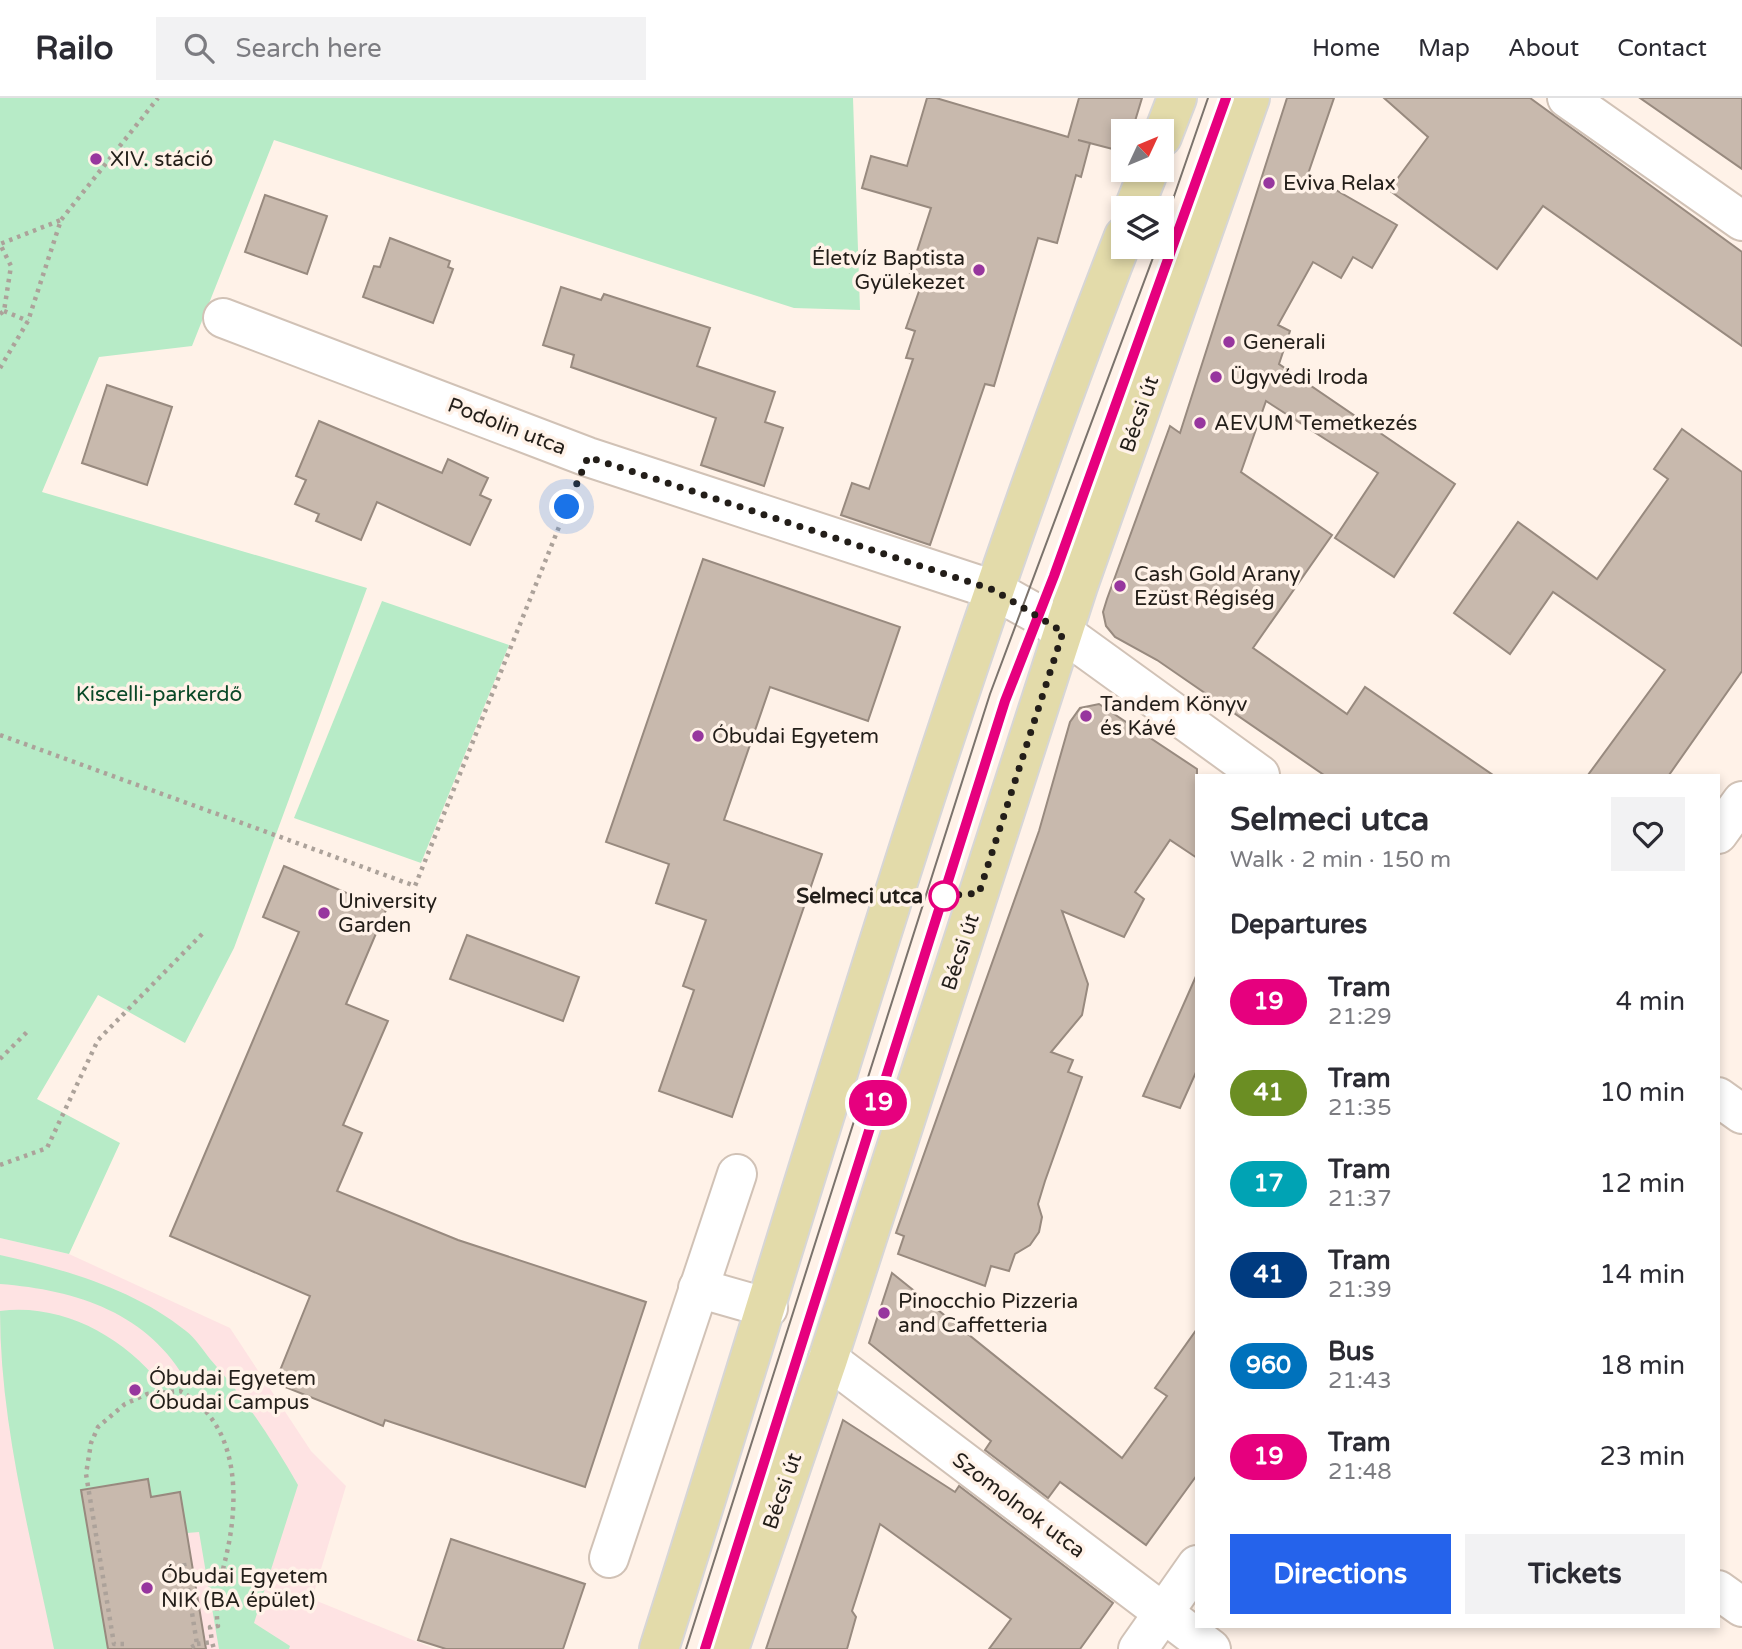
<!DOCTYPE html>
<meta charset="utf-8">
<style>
body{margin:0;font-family:"Varela Round",sans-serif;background:#f2f2f3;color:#2b2b33;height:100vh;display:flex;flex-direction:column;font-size:26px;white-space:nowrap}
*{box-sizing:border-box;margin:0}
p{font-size:23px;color:#7c7c81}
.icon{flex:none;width:38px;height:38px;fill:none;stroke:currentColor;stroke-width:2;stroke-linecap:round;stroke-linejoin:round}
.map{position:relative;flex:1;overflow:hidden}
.panel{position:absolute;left:1195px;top:676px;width:525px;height:854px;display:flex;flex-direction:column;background:#fff;border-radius:0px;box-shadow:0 4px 10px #0003}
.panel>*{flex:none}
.badge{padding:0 14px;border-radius:23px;font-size:24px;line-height:46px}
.needle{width:46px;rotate:46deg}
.fabs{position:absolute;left:1111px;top:21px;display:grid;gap:14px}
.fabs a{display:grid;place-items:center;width:63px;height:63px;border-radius:0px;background:#fff;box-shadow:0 4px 10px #0003;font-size:35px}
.you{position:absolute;width:35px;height:35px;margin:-18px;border:5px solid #fff;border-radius:50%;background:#1a73e8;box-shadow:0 0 0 10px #1a73e833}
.map>.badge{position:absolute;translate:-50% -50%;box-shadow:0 0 0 4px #fff}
h2{padding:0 35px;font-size:26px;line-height:63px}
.round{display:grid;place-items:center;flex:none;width:74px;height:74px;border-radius:0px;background:#f2f2f3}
.overview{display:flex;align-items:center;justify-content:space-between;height:119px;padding:0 35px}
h1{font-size:33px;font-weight:700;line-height:52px}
.button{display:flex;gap:14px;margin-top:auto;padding:14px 35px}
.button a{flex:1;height:80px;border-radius:0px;background:#2563eb;color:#fff;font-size:28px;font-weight:700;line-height:80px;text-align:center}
.button a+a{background:#f2f2f3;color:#2b2b33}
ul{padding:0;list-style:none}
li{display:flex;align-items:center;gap:21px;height:91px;padding:0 35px}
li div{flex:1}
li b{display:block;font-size:26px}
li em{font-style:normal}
li .badge{min-width:77px;font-weight:700;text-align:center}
header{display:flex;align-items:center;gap:42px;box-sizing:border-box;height:98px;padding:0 35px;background:#fff;border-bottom:2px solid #e1e1e2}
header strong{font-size:33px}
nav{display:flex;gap:38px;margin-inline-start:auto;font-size:24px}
.search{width:490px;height:63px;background:#f2f2f3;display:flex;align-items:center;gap:18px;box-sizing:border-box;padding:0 24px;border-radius:0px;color:#7c7c81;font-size:26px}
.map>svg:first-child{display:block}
.education{fill:#fee3e3}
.green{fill:#b7ebc7}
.building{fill:#c8b9ad;stroke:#988a7f;stroke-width:2}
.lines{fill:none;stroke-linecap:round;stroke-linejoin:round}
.minor-casing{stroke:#d1c2b6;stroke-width:42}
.major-casing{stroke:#d7d6d6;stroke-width:42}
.path{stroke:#aca29a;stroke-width:4.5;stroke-dasharray:3.5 5;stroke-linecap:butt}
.minor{stroke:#fff;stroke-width:38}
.major{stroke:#e3dbaa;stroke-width:38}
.tram{stroke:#7b736c;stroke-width:2}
.line-casing{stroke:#fff;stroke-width:16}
.line{stroke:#e6007e;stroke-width:10}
.walk{stroke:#231e19;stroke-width:7;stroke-dasharray:0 12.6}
.poi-dot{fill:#97369e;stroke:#fff2e8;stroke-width:2.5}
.stop-dot{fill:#fff;stroke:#e6007e;stroke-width:3.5}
.labels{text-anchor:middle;stroke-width:7;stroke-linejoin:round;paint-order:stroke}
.poi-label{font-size:21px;fill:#231e19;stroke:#fff2e8;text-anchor:start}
.street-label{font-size:21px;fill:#231e19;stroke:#fff2e8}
.park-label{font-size:21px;fill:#094827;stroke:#fff2e8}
.stop-label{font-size:21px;font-weight:bold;fill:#231e19;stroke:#fff2e8;text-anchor:end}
</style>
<header>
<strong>Railo</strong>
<div class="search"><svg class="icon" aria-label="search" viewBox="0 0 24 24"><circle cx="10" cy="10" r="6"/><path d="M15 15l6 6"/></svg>Search here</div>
<nav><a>Home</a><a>Map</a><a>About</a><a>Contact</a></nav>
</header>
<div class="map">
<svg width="1742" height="1551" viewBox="0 0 1742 1551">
<rect width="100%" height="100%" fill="#fff2e8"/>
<polygon class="education" points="0,1140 69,1156 230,1230 311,1353 346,1388 312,1501 435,1551 0,1551"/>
<g class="green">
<polygon points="0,0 853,0 860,212 794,210 274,42 192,248 99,259 42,394 367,490 234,850 185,945 98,897 37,1001 120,1045 69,1156 0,1140"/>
<polygon points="382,503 509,547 421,765 294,720"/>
<path d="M0,1157c64,14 134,34 186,76 9,7 17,19 24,28 35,39 62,81 88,126l-44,138 36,23 -1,3h-70l-20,-117 -12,1 -7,-41 -29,5 -4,-18 -65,11 26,159h-54c-23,-111 -54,-224 -54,-338 62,-8 122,25 160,72l28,1c-39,-71 -111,-94 -188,-100z"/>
</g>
<g class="building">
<polygon points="927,0 936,0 1068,39 1079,0 1142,0 1132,33 1124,33 1124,54 1078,42 1090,45 1081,79 1076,77 1057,145 1038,140 994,288 985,286 930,447 841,417 852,385 869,391 913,261 906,260 915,233 906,230 924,179 910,175 931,110 862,90 871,58 907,68"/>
<polygon points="1287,0 1334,0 1308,76 1397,127 1372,170 1353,159 1341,180 1313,164 1278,227 1290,233 1279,266 1455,386 1394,479 1335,440 1378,375 1266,303 1241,374 1332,437 1253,550 1347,616 1365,589 1493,677 1324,677 1157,562 1115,539 1106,528 1103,514 1107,501 1170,328 1180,335"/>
<polygon points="1384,0 1530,0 1742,154 1742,248 1543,108 1497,171 1389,92 1428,39"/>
<polygon points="1640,0 1742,0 1742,71"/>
<polygon points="265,97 327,118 307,176 245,154"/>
<polygon points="390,140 450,163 448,169 453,171 433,225 363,199 374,168 380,169"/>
<polygon points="561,189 601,202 604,196 710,230 697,268 775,294 765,324 783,330 764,388 701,367 716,320 571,269 574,257 543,247"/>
<polygon points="107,287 172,309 147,387 82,365"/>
<polygon points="319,323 442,375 448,361 488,380 480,397 491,402 470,447 377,404 361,442 316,423 319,416 295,406 306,382 296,378"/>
<polygon points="1682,331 1742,374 1742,573 1669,677 1588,677 1665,572 1553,494 1510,556 1454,515 1518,424 1597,481 1668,381 1654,371"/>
<polygon points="703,461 900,529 868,623 770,589 724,722 822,756 732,1019 659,993 694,892 683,888 706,822 656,805 669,766 606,744"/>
<polygon points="1099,606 1197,671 1197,760 1170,742 1135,794 1144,801 1124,839 1062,813 1088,886 1082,917 1051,954 1073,962 1068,974 1082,979 1045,1083 1038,1106 1042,1119 1039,1134 1030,1147 1015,1156 1009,1173 991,1168 985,1188 898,1156 904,1138 896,1135 1039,733 1070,624 1080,610"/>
<polygon points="284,768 386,812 346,906 388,923 343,1027 362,1035 337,1093 458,1142 646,1204 585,1389 385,1322 383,1328 275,1285 310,1198 170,1138 299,834 263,819"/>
<polygon points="467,837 579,879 563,923 450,881"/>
<polygon points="1197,876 1197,972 1180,1010 1143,998"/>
<polygon points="892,1175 1122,1360 1167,1298 1155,1290 1197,1231 1197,1377 1146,1447 1060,1384 1048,1400 985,1352 991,1343 869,1245"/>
<polygon points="843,1322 955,1394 959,1388 1113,1505 1080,1551 989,1551 1011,1521 880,1426 852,1513 856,1519 847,1551 766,1551"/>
<polygon points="148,1381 151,1399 180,1394 206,1551 108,1551 81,1392"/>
<polygon points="451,1441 585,1486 563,1551 446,1551 418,1542"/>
</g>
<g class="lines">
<defs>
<g id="minor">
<polyline points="1567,0 1742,123"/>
<polyline points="223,220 588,359 994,492 1039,517 1260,677"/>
<polyline points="1718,736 1742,703"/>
<polyline points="1718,999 1742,1016"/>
<polyline points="698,1190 768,1210"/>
<polyline points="828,1261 1211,1551"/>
<polyline points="609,1460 737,1076"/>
<polyline points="1718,1492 1742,1509"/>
<polyline points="1138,1551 1197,1467"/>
</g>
<g id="major">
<polyline points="1162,39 1177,0"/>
<polyline points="1134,110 1149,72"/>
<path d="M659,1551c150,-472 284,-951 465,-1413"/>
<polyline points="729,1551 828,1261 1078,488 1250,0"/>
</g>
</defs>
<use href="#minor" class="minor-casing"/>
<use href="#major" class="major-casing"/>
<g class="path">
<polyline points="4,213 28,223"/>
<polyline points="0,216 4,213 11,168 0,146 61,122"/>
<polyline points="0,270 28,223 61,122 158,0"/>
<polyline points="0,637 415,788 573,394"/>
<polyline points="0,961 29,932"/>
<polyline points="0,1067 47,1050 98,942 204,834"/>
<polyline points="184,1465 197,1546 188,1551"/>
<path d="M124,1546h-10l-28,-170 5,-31 7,-16 27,-23 22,-10 33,-3c53,29 59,91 50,146 -5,31 -17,58 -12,89l-8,1 2,15"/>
<polyline points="197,1546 212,1544 214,1551"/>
</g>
<use href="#minor" class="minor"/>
<use href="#major" class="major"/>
<g class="tram">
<polyline points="1162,133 1208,0"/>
<polyline points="686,1551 990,596 1157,149"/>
<polyline points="705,1551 1005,603 1054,479 1226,0"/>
</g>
</g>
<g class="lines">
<defs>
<polyline id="line" points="705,1551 1005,603 1054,478 1226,0"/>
</defs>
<use href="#line" class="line-casing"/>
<use href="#line" class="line"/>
<polyline class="walk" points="567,409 588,359 994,492 1063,534 979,795 944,798"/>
</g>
<g class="poi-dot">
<circle cx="96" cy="61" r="7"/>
<circle cx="1269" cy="85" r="7"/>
<circle cx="979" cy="172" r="7"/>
<circle cx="1229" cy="244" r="7"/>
<circle cx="1216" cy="279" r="7"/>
<circle cx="1200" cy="325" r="7"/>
<circle cx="1120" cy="488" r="7"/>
<circle cx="1086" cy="618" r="7"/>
<circle cx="698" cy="638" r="7"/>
<circle cx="324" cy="815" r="7"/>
<circle cx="884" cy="1215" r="7"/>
<circle cx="135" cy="1292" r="7"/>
<circle cx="147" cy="1490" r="7"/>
</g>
<circle class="stop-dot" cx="944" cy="798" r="14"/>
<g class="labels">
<g class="poi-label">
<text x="110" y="68">XIV. stáció</text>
<text x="1283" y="92">Eviva Relax</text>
<text x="965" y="167" text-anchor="end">Életvíz Baptista<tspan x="965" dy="24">Gyülekezet</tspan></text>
<text x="1243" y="251">Generali</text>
<text x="1230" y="286">Ügyvédi Iroda</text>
<text x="1214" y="332">AEVUM Temetkezés</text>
<text x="1134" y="483">Cash Gold Arany<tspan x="1134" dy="24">Ezüst Régiség</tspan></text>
<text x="1100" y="613">Tandem Könyv<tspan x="1100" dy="24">és Kávé</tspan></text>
<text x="712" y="645">Óbudai Egyetem</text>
<text x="338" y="810">University<tspan x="338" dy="24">Garden</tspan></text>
<text x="898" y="1210">Pinocchio Pizzeria<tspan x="898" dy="24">and Caffetteria</tspan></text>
<text x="149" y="1287">Óbudai Egyetem<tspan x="149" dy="24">Óbudai Campus</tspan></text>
<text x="161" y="1485">Óbudai Egyetem<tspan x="161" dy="24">NIK (BA épület)</tspan></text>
</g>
<g class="street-label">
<text transform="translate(1139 316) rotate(-71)" y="7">Bécsi út</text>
<text transform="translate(507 328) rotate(21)" y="7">Podolin utca</text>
<text transform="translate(960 854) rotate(-72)" y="7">Bécsi út</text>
<text transform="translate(782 1393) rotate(-71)" y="7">Bécsi út</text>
<text transform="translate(1019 1407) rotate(37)" y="7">Szomolnok utca</text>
</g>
<g class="park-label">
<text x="159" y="603">Kiscelli-parkerdő</text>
</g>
<g class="stop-label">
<text x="923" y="805">Selmeci utca</text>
</g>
</g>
</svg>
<div class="fabs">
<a><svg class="needle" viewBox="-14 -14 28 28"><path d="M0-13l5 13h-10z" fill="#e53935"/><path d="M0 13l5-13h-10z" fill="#7c7c81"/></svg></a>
<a><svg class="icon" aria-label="layers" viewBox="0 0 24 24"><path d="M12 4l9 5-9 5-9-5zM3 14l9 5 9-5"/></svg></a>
</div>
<div class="you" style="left:567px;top:409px"></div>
<b class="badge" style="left:878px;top:1005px;background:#e6007e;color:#fff">19</b>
<section class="panel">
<div class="overview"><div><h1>Selmeci utca</h1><p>Walk · 2 min · 150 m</p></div><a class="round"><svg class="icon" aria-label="heart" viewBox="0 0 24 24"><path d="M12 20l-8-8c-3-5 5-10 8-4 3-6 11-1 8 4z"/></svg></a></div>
<h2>Departures</h2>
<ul>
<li><span class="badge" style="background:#e6007e;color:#fff">19</span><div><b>Tram</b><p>21:29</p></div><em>4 min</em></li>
<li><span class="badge" style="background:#6b8e23;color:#fff">41</span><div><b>Tram</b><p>21:35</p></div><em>10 min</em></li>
<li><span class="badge" style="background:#00a3b4;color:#fff">17</span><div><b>Tram</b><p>21:37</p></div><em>12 min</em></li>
<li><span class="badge" style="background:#003b80;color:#fff">41</span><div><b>Tram</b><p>21:39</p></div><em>14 min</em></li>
<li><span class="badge" style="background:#0072bc;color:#fff">960</span><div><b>Bus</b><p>21:43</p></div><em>18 min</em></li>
<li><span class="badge" style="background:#e6007e;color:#fff">19</span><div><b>Tram</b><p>21:48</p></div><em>23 min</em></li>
</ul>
<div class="button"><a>Directions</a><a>Tickets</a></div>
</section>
</div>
